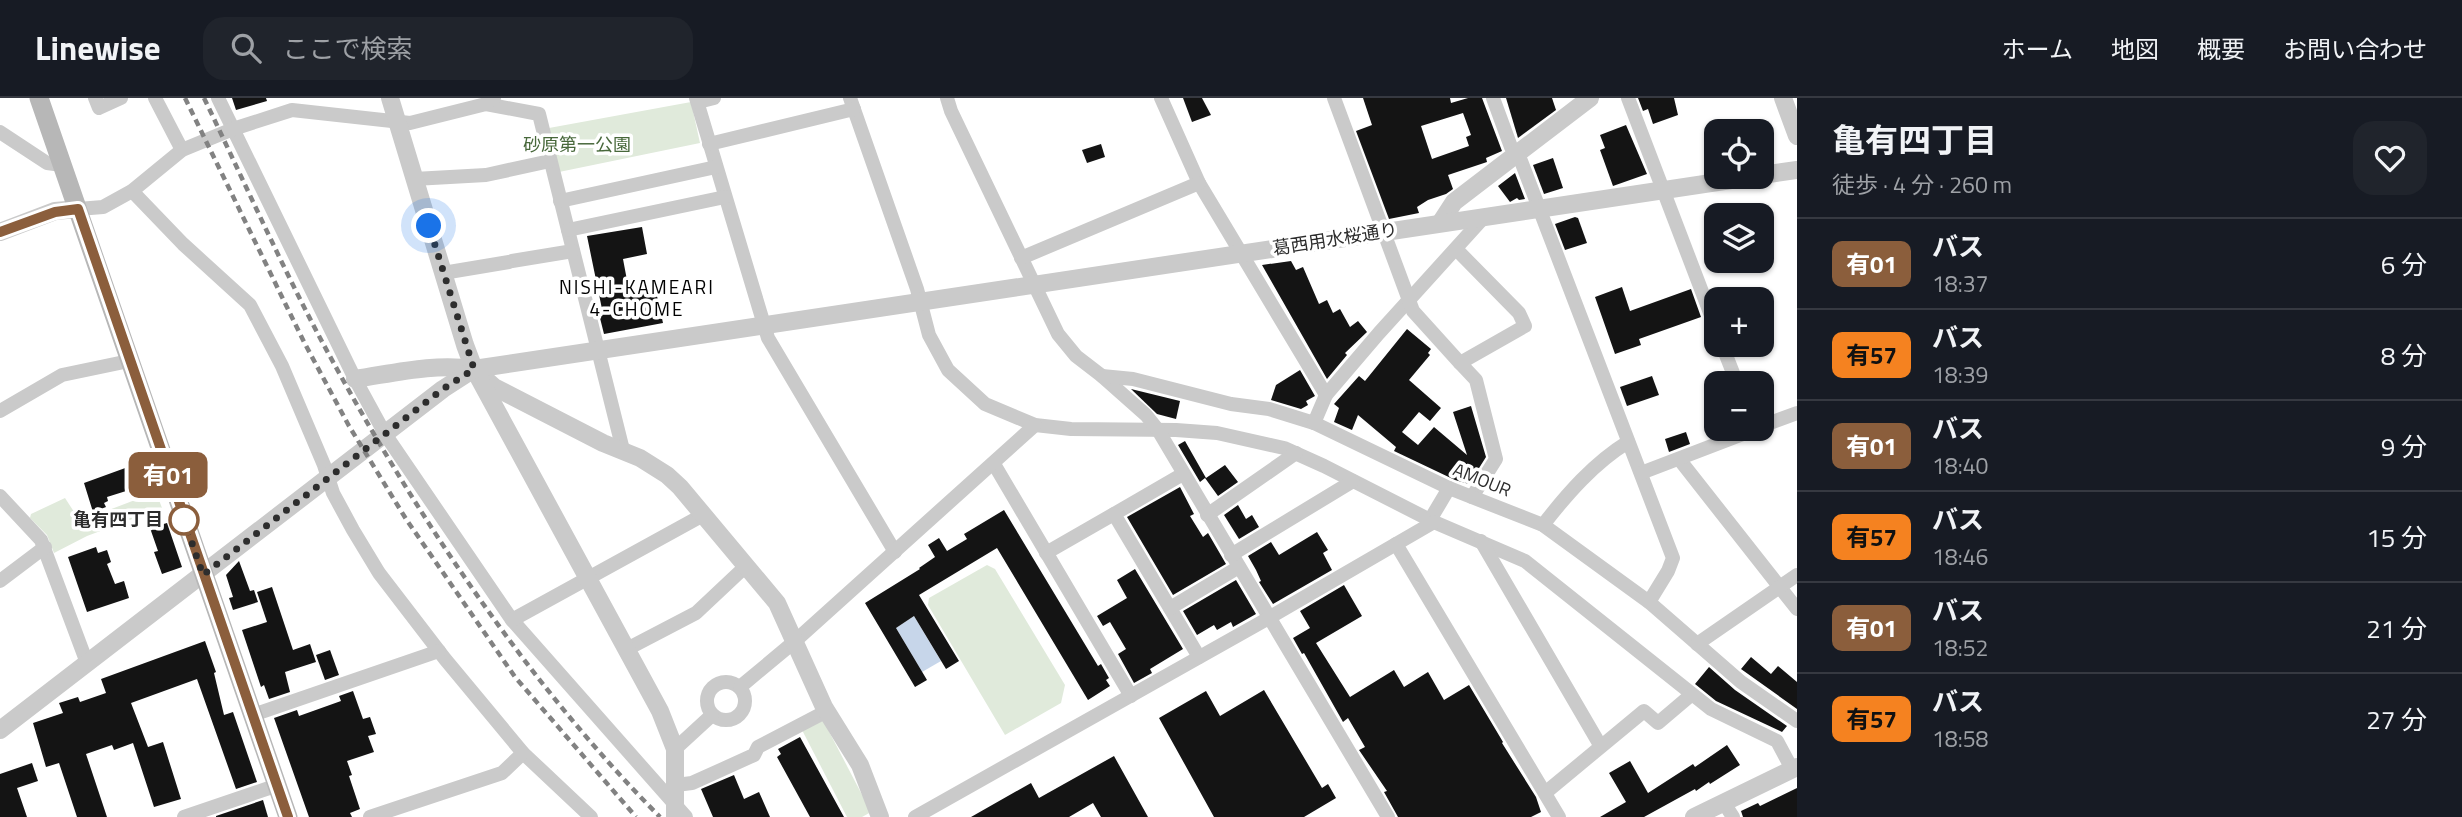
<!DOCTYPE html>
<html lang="ja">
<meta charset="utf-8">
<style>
body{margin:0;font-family:"Titillium Web","Noto Sans JP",sans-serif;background:#20242c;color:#f1f3f6;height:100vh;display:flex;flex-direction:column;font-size:26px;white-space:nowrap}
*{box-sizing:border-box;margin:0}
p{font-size:23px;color:#9ea1a6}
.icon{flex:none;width:38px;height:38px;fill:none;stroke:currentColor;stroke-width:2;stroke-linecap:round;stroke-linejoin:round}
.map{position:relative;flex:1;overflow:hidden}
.side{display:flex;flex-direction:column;background:#171b24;width:665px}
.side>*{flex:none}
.badge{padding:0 14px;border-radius:10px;font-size:24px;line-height:46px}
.controls{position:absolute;left:1704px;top:21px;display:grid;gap:14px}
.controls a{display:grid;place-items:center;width:70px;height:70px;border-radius:14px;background:#171b24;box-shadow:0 2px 5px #0004;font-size:35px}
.you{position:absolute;width:35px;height:35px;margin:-18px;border:5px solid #fff;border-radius:50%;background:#1a73e8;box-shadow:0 0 0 10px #1a73e833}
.map>.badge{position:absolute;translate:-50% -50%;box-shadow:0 0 0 4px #fff}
.round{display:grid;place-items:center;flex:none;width:74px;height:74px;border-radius:21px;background:#20242c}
.head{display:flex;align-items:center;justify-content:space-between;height:119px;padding:0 35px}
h1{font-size:33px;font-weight:700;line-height:52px}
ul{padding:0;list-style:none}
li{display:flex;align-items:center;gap:21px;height:91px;padding:0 35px;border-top:2px solid #363941}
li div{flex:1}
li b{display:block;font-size:26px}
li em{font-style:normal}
li .badge{min-width:77px;font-weight:700;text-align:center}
header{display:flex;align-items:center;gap:42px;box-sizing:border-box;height:98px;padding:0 35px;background:#171b24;border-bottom:2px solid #363941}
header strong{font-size:33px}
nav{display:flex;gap:38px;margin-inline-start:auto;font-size:24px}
.search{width:490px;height:63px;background:#20242c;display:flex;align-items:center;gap:18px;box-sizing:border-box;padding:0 24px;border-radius:21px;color:#9ea1a6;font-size:26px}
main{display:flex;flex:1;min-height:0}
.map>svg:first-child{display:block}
.green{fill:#e0eadb}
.water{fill:#c7d6ea}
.building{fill:#141414;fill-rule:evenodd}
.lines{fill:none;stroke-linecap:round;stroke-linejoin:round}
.minor{stroke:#cacaca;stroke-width:14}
.tertiary{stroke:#cacaca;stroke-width:18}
.secondary{stroke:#b7b7b7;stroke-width:19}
.rail{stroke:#828282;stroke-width:4.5;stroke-dasharray:7 5;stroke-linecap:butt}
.line-casing{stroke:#fff;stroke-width:16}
.line{stroke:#8b5e3c;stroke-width:10}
.walk{stroke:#2d2d2d;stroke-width:7;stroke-dasharray:0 12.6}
.stop-dot{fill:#fff;stroke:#8b5e3c;stroke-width:3.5}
.labels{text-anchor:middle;stroke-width:7;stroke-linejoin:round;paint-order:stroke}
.park-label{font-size:18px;fill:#48683b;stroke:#fff}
.street-label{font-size:18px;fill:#2d2d2d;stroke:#fff}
.stop-label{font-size:18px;font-weight:bold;fill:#2d2d2d;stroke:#fff;text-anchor:end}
.neighbourhood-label{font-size:19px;letter-spacing:2px;fill:#000;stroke:#fff}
</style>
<header>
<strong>Linewise</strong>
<div class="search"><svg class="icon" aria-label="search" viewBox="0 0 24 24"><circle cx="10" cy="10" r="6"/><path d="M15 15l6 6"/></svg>ここで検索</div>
<nav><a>ホーム</a><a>地図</a><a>概要</a><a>お問い合わせ</a></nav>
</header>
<main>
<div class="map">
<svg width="1797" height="719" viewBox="0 0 1797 719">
<rect width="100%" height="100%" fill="#fff"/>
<g class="green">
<polygon points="691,4 700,45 559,74 549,30"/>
<polygon points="156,394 162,410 87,438 54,455 47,437 30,420 31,416 65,400 80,423"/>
<polygon points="987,467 995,471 1065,587 1061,605 1005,637 928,507 929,500"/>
<polygon points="823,622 871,714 862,719 847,719 802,632"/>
</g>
<polygon class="water" points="914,518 941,563 922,574 896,530"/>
<g class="building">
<polygon points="232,0 266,0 267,3 236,12"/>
<polygon points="1183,0 1202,0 1211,17 1192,24"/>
<path d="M1363,0h87l1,5 17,-5h14l20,53 -16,7 1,4 -39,13 5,14 -7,5 -18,6 -11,7 2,6 -30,6 -33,-88 16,-6zM1463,15l8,22 -5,2 3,9 -37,13 -11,-33z"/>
<polygon points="1506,0 1552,0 1556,12 1518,40"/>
<polygon points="1638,0 1674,0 1678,17 1653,26 1648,11 1643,13"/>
<polygon points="1626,27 1647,76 1613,88 1600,52 1605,50 1600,37"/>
<polygon points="1101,46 1105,59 1087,65 1082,52"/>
<polygon points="1553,60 1563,90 1544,96 1533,67"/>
<polygon points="1515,75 1525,101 1519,102 1517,100 1510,104 1498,88"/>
<polygon points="1575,119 1578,120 1587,145 1565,152 1555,126"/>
<polygon points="642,129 647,156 623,161 629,193 643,191 645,199 657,198 663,225 604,236 598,212 602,211 587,138"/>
<polygon points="1291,163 1296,172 1303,169 1319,206 1327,202 1333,215 1340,211 1350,229 1358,223 1367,234 1345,255 1347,257 1327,281 1262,167"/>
<polygon points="1622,189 1630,213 1691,191 1701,219 1639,241 1641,247 1615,256 1595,199"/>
<polygon points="1407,231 1431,251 1428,255 1430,257 1409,282 1441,310 1430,323 1419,314 1402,334 1418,347 1434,329 1467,357 1453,314 1471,308 1486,359 1469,386 1455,382 1394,353 1396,349 1358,317 1352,332 1334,324 1339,310 1334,306 1359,278 1365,283"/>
<polygon points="1300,272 1315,298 1306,303 1308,307 1301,311 1271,302 1276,287"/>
<polygon points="1652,278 1659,297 1627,308 1620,289"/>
<polygon points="1131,291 1180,303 1176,321 1157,316"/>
<polygon points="1686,334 1690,346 1669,354 1665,341"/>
<polygon points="1185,343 1206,380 1225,367 1238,384 1218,398 1205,380 1200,384 1178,347"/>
<polygon points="128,369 130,374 137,372 142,388 107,399 108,403 104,405 106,409 93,414 84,385"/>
<polygon points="1180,389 1194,416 1190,418 1203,439 1208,435 1226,466 1173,497 1127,419"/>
<polygon points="1238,407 1246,421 1252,417 1259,429 1239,441 1224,417"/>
<polygon points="1004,412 1098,568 1101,566 1109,580 1106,582 1110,588 1088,602 997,450 919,497 959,563 946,571 914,518 896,530 927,582 915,589 865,505 920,471 919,470 935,459 928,447 939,440 947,453 967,441 964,436"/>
<polygon points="167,425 182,469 162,476 154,454 158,453 150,430"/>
<polygon points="1317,434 1328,452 1323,455 1332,472 1273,506 1259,484 1261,483 1256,472 1248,458 1271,444 1279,457"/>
<polygon points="96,449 98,455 107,452 111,464 107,466 115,486 124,483 129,500 87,514 68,459"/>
<polygon points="239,463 250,493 254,492 258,504 233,512 229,500 233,499 226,477"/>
<polygon points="1135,471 1183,551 1150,571 1152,575 1134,585 1118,556 1126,551 1110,524 1103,528 1097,518 1127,500 1117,482"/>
<polygon points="1236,482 1256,516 1233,529 1231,524 1217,532 1214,527 1197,537 1183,513"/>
<polygon points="1344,487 1362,518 1316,545 1350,599 1394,572 1404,589 1428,574 1444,602 1469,587 1503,644 1502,645 1536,699 1541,714 1531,719 1398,719 1384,694 1387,693 1359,652 1365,649 1348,620 1343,624 1304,555 1302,556 1293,540 1310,530 1300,513"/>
<polygon points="272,489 293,552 310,546 316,564 285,574 290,594 269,601 264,587 261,589 242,532 267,524 257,494"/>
<polygon points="205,543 216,574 214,575 224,617 233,614 257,684 236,691 197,581 131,605 148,649 163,644 181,701 154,709 133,645 114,652 112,647 86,656 107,719 77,719 59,665 46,669 33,625 63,615 59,605 78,599 80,604 106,595 101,581"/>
<polygon points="330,552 339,577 325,582 316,557"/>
<polygon points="1751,559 1771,576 1778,568 1797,584 1797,611 1741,571"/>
<polygon points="1709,569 1735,592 1787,628 1782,634 1716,603 1695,586"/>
<polygon points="1264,592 1322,690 1328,686 1336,700 1304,719 1214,719 1159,620 1206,593 1220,618"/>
<polygon points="353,593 363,621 370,619 376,636 368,638 374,654 347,663 352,677 349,678 360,711 350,715 352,719 309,719 274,620 297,612 299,618 341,603 339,598"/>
<polygon points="800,639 844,719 810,719 777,659 781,656 778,651"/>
<polygon points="1727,647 1740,667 1710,686 1709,684 1696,693 1695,691 1644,719 1600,719 1626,704 1609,675 1630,663 1648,695 1693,666 1695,669"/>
<polygon points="1114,658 1148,719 1101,719 1093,705 1069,719 971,719 1031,685 1039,700"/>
<polygon points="32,665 38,683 17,690 27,719 0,719 0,676"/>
<polygon points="734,677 744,701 759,694 770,719 713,719 701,691"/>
<polygon points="1797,690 1797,719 1743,719 1741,713 1758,705 1760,708"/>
<polygon points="263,702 268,719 216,719 216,718"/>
</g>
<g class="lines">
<g class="minor">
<polyline points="95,0 99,10 121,0"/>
<polyline points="155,0 182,52"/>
<polyline points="218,0 355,281 385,336 512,522 686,719"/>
<polyline points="696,0 768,240 895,454"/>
<polyline points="850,0 917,191 929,237 948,272 985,306 1035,327 1071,331 1176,332 1217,335 1284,350 1324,368 1434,424 1525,463 1711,611 1777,643 1792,671"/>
<polyline points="947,0 951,13 1058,236 1076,258 1102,278 1146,317 1158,332 1388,719"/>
<polyline points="1161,0 1199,85 1326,297 1379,235 1485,118"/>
<polyline points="1334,0 1413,213 1460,265"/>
<polyline points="1493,0 1511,49 1521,63 1673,460 1668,473 1649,504"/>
<polyline points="1628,0 1717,233"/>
<polyline points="698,4 714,0"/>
<polyline points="486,6 539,16 623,352"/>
<polyline points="0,34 47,65 62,67"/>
<polyline points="709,46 854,11"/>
<polyline points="414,81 486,77 550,63"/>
<polyline points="132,93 183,146 250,207 282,268 324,367 333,395 353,432 379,475 445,561 523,655 591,719"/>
<polyline points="560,103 716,69"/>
<polyline points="78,111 103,109 132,93 182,52 233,31 292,12 410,25 486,6 494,0"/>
<polyline points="568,132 725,99"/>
<polyline points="1456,151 1519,215 1525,228 1460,265 1476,282 1496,361 1472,399"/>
<polyline points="1021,160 1199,85"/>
<polyline points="512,163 573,153"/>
<polyline points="443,175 509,164"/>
<polyline points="1722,247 1737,285"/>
<polyline points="1102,278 1133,281 1231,306 1269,311 1314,325 1449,390 1543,427 1649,504 1741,584 1797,623"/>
<polyline points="0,313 62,277 129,263"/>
<polyline points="1314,325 1326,297"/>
<polyline points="1762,328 1797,315"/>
<polyline points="1679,361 1797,511"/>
<polyline points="994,366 1131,598"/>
<polyline points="1641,375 1756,331"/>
<polyline points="0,398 41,442 87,565"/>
<polyline points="1114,416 1183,376"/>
<polyline points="1207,417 1296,355"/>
<polyline points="1430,422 1449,390"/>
<path d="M1543,427c24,-31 51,-62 85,-83"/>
<polyline points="1481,443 1600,647"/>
<polyline points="1396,446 1559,719"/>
<polyline points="1046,455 1114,416 1199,559"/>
<polyline points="1231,457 1353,383"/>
<polyline points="0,483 45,449"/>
<polyline points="1170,510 1239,469"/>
<polyline points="512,522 703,417"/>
<polyline points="1697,546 1797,477"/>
<polyline points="627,551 696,515 746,468"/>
<circle cx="726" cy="603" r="19"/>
<polyline points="740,589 794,544 1035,327"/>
<polyline points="253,617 439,553"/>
<polyline points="675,651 712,617"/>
<polyline points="676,687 692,685 754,657 758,649 827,613"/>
<polyline points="1545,695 1644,613 1658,625 1691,597"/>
<polyline points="1724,705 1733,719"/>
<polyline points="184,719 278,687"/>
<polyline points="370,719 502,675 523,655"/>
<polyline points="915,719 1260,525 1434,424"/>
</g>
<g class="tertiary">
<polyline points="390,0 465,247 474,271 494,289 603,345 640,360 667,377 680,389 777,505 824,609 860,667 880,719"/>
<polyline points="1783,0 1797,38"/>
<polyline points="1762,77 1797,72"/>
<polyline points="1441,124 1454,104 1590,0"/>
<polyline points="0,134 55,113 78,111"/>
<path d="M355,281c40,-6 79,-16 119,-10l186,342 15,38v68"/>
<polyline points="0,632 443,291 474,271 1751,79"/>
<polyline points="1694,719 1797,669"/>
</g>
<polyline class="secondary" points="39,0 288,719"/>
<g class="rail">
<polyline points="185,0 304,244 349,328 406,421 515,579 636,719"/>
<path d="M204,0c38,79 74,160 115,238 91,170 205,344 341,481"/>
</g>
</g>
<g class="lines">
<defs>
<polyline id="line" points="0,134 55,114 78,111 288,719"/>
</defs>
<use href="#line" class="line-casing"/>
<use href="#line" class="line"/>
<polyline class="walk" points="184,422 182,416 203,477 443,291 474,271 429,128"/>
</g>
<circle class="stop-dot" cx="184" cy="422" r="14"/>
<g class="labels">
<g class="park-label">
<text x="577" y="53">砂原第一公園</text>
</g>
<g class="street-label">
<text transform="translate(1335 141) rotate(-9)" y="6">葛西用水桜通り</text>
<text transform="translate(1482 382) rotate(22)" y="6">AMOUR</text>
</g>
<g class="stop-label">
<text x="163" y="428">亀有四丁目</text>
</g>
<g class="neighbourhood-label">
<text x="637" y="196">NISHI-KAMEARI<tspan x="637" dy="22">4-CHOME</tspan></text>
</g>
</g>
</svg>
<div class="controls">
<a><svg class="icon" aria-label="locate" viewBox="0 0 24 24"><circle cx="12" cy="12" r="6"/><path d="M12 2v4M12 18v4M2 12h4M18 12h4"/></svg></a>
<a><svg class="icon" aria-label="layers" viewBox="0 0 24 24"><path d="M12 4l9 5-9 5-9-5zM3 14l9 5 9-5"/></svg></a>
<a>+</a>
<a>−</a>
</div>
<div class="you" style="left:429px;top:128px"></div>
<b class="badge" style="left:168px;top:377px;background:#8b5e3c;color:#fff">有01</b>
</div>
<section class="side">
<div class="head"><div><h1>亀有四丁目</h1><p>徒歩 · 4 分 · 260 m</p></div><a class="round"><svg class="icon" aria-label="heart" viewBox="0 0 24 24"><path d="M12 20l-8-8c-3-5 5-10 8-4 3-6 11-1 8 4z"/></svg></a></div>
<ul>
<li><span class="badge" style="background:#8b5e3c;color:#fff">有01</span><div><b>バス</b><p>18:37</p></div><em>6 分</em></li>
<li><span class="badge" style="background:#f58220;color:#111">有57</span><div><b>バス</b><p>18:39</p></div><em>8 分</em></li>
<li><span class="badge" style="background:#8b5e3c;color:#fff">有01</span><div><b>バス</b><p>18:40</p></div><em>9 分</em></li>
<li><span class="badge" style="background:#f58220;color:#111">有57</span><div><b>バス</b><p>18:46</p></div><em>15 分</em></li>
<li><span class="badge" style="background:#8b5e3c;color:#fff">有01</span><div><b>バス</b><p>18:52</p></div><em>21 分</em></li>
<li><span class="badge" style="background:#f58220;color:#111">有57</span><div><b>バス</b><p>18:58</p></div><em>27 分</em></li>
</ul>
</section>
</main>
